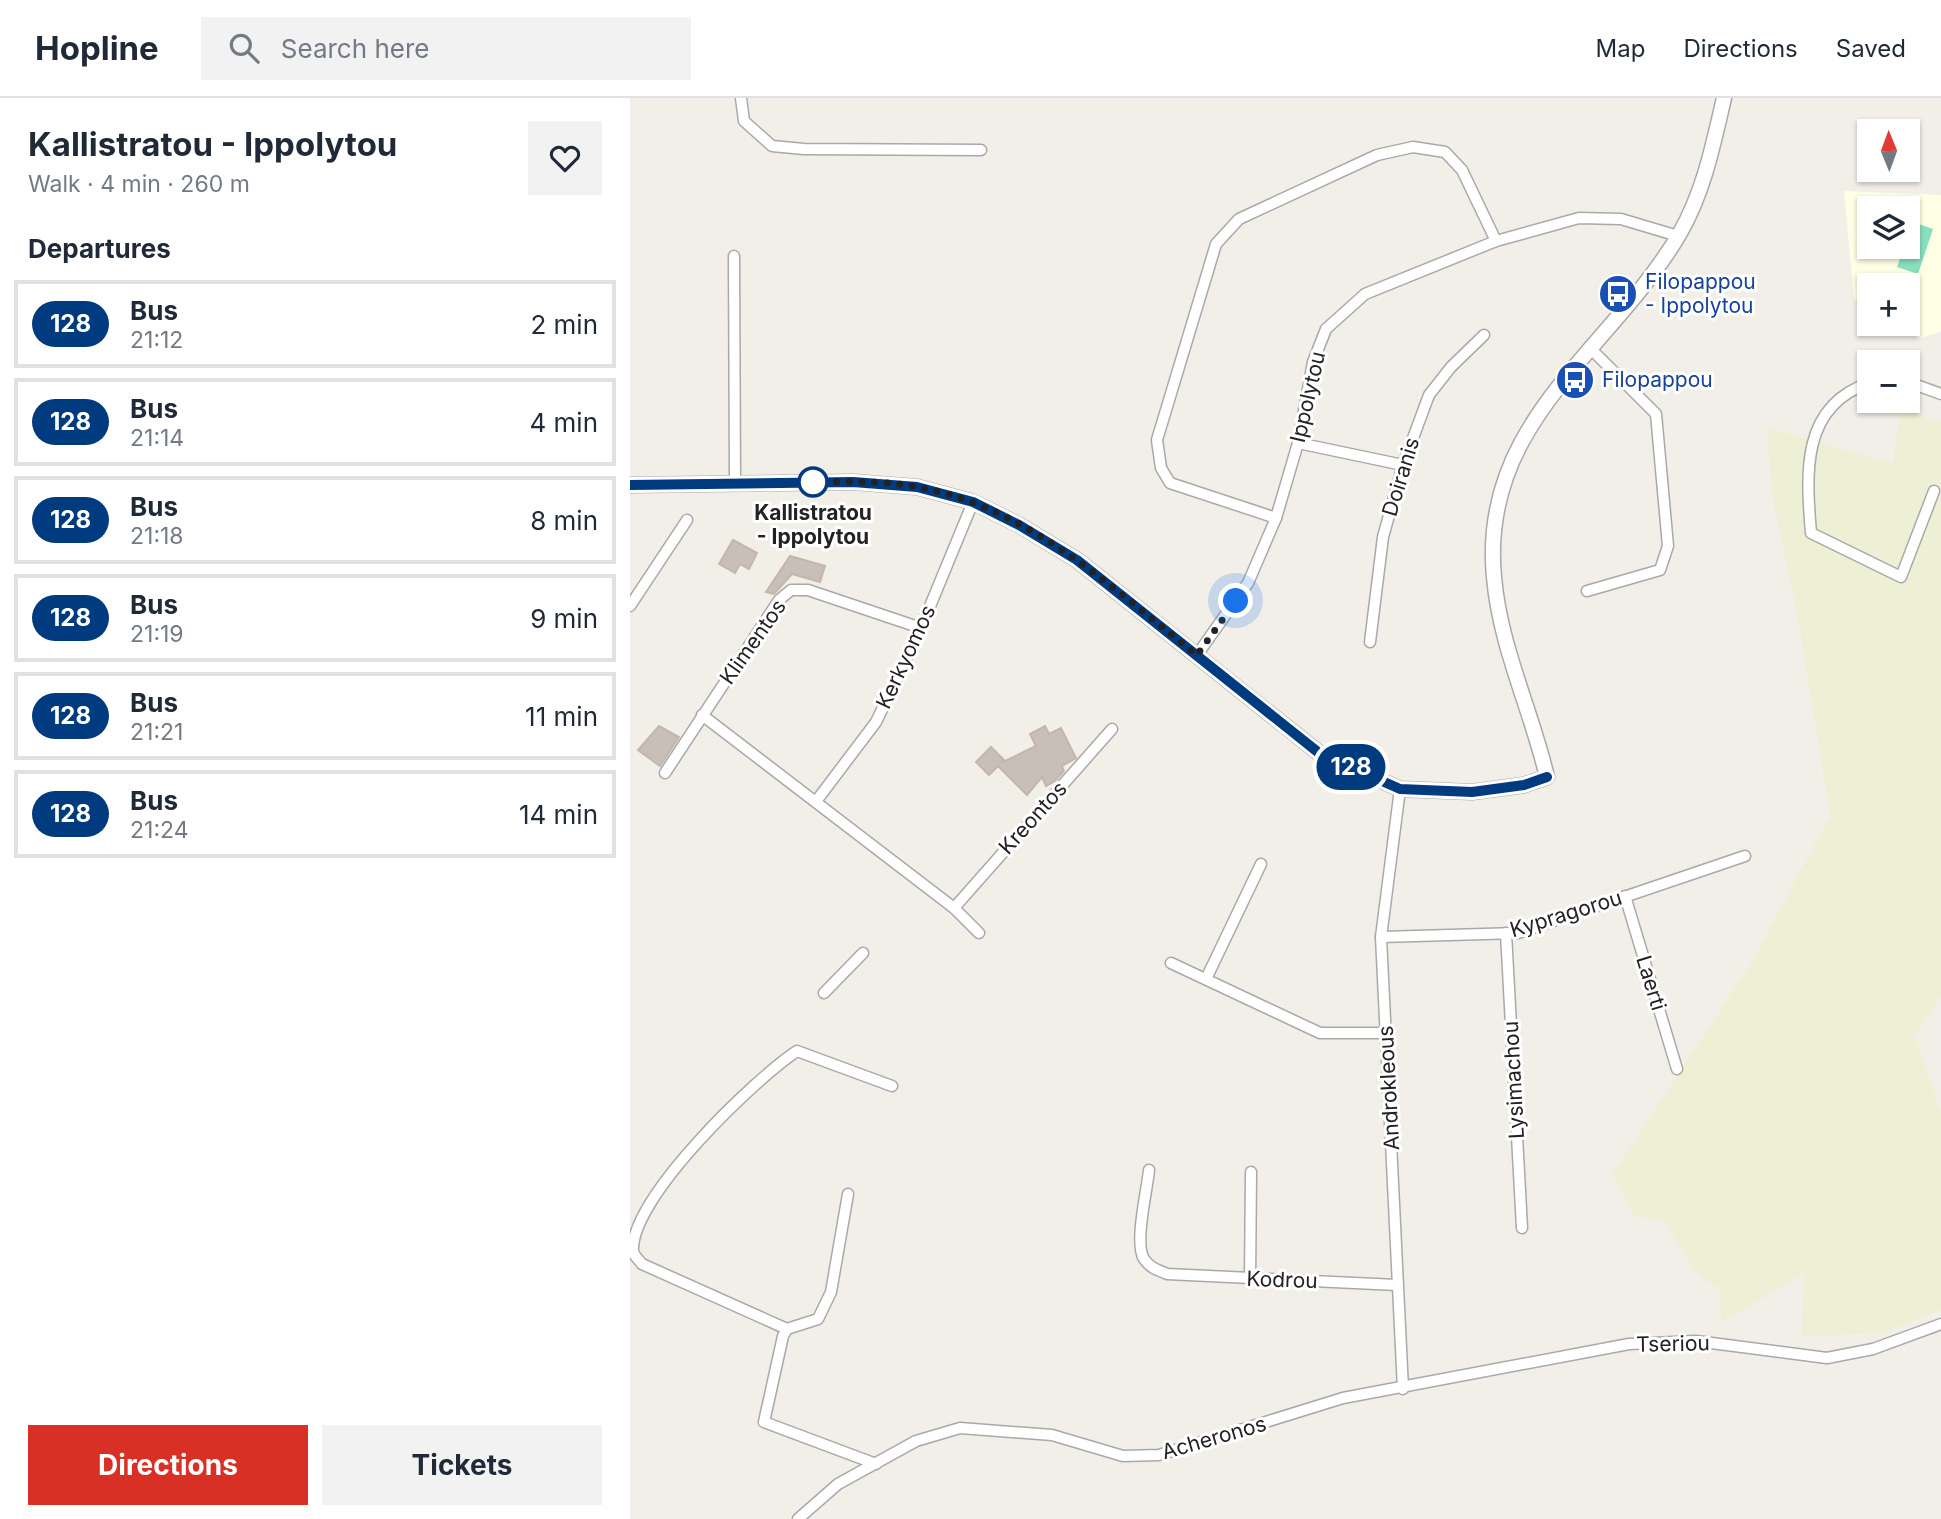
<!DOCTYPE html>
<meta charset="utf-8">
<style>
body{margin:0;font-family:Inter,sans-serif;background:#f2f2f3;color:#1f2937;height:100vh;display:flex;flex-direction:column;font-size:26px;white-space:nowrap}
*{box-sizing:border-box;margin:0}
p{font-size:23px;color:#747a83}
.icon{flex:none;width:38px;height:38px;fill:none;stroke:currentColor;stroke-width:2;stroke-linecap:round;stroke-linejoin:round}
.map{position:relative;flex:1;overflow:hidden}
.sheet{display:flex;flex-direction:column;background:#fff;width:630px}
.sheet>*{flex:none}
.badge{padding:0 14px;border-radius:23px;font-size:24px;line-height:46px}
.needle{width:46px;rotate:359deg}
.buttons{position:absolute;left:1227px;top:21px;display:grid;gap:14px}
.buttons a{display:grid;place-items:center;width:63px;height:63px;border-radius:0px;background:#fff;box-shadow:0 2px 5px #0004;font-size:35px}
.you{position:absolute;width:35px;height:35px;margin:-18px;border:5px solid #fff;border-radius:50%;background:#1a73e8;box-shadow:0 0 0 10px #1a73e833}
.map>.badge{position:absolute;translate:-50% -50%;box-shadow:0 0 0 4px #fff}
h2{padding:0 28px;font-size:26px;line-height:63px}
.round{display:grid;place-items:center;flex:none;width:74px;height:74px;border-radius:0px;background:#f2f2f3}
.headline{display:flex;align-items:center;justify-content:space-between;height:119px;padding:0 28px}
h1{font-size:33px;font-weight:700;line-height:52px}
.cta{display:flex;gap:14px;margin-top:auto;padding:14px 28px}
.cta a{flex:1;height:80px;border-radius:0px;background:#d93025;color:#fff;font-size:28px;font-weight:700;line-height:80px;text-align:center}
.cta a+a{background:#f2f2f3;color:#1f2937}
ul{padding:0;list-style:none}
li{display:flex;align-items:center;gap:21px;height:88px;margin:0 14px 10px;padding:0 14px;border:4px solid #e0e1e3;border-radius:0px}
li div{flex:1}
li b{display:block;font-size:26px}
li em{font-style:normal}
li .badge{min-width:77px;font-weight:700;text-align:center}
header{display:flex;align-items:center;gap:42px;box-sizing:border-box;height:98px;padding:0 35px;background:#fff;border-bottom:2px solid #e0e1e3}
header strong{font-size:33px}
nav{display:flex;gap:38px;margin-inline-start:auto;font-size:24px}
.search{width:490px;height:63px;background:#f2f2f3;display:flex;align-items:center;gap:18px;box-sizing:border-box;padding:0 24px;border-radius:0px;color:#747a83;font-size:26px}
main{display:flex;flex:1;min-height:0}
.map>svg:first-child{display:block}
.education{fill:#ffffe5;fill-rule:evenodd}
.farmland{fill:#eef0d5}
.pitch{fill:#88e0be}
.building{fill:#c7bfb8;stroke:#c4b6ab;stroke-width:2}
.lines{fill:none;stroke-linecap:round;stroke-linejoin:round}
.minor-casing{stroke:#a9a9a9;stroke-width:13}
.tertiary-casing{stroke:#a9a9a9;stroke-width:17}
.minor{stroke:#fff;stroke-width:10}
.tertiary{stroke:#fff;stroke-width:14}
.line-casing{stroke:#fff;stroke-width:16}
.line{stroke:#003b80;stroke-width:10}
.walk{stroke:#222;stroke-width:7;stroke-dasharray:0 12.6}
.stop-dot{fill:#fff;stroke:#003b80;stroke-width:3.5}
.labels{text-anchor:middle;stroke-width:6;stroke-linejoin:round;paint-order:stroke}
.transit-label{font-size:21px;fill:#164399;stroke:#fff;text-anchor:start}
.street-label{font-size:21px;fill:#222;stroke:#fff}
.stop-label{font-size:21px;font-weight:bold;fill:#222;stroke:#fff}
</style>
<header>
<strong>Hopline</strong>
<div class="search"><svg class="icon" aria-label="search" viewBox="0 0 24 24"><circle cx="10" cy="10" r="6"/><path d="M15 15l6 6"/></svg>Search here</div>
<nav><a>Map</a><a>Directions</a><a>Saved</a></nav>
</header>
<main>
<section class="sheet">
<div class="headline"><div><h1>Kallistratou - Ippolytou</h1><p>Walk · 4 min · 260 m</p></div><a class="round"><svg class="icon" aria-label="heart" viewBox="0 0 24 24"><path d="M12 20l-8-8c-3-5 5-10 8-4 3-6 11-1 8 4z"/></svg></a></div>
<h2>Departures</h2>
<ul>
<li><span class="badge" style="background:#003b80;color:#fff">128</span><div><b>Bus</b><p>21:12</p></div><em>2 min</em></li>
<li><span class="badge" style="background:#003b80;color:#fff">128</span><div><b>Bus</b><p>21:14</p></div><em>4 min</em></li>
<li><span class="badge" style="background:#003b80;color:#fff">128</span><div><b>Bus</b><p>21:18</p></div><em>8 min</em></li>
<li><span class="badge" style="background:#003b80;color:#fff">128</span><div><b>Bus</b><p>21:19</p></div><em>9 min</em></li>
<li><span class="badge" style="background:#003b80;color:#fff">128</span><div><b>Bus</b><p>21:21</p></div><em>11 min</em></li>
<li><span class="badge" style="background:#003b80;color:#fff">128</span><div><b>Bus</b><p>21:24</p></div><em>14 min</em></li>
</ul>
<div class="cta"><a>Directions</a><a>Tickets</a></div>
</section>
<div class="map">
<svg width="1311" height="1421" viewBox="0 0 1311 1421">
<rect width="100%" height="100%" fill="#f2efe9"/>
<path class="education" d="M1214,93l97,4v136l-22,8 -25,-15h14v-39h-39v23l-15,-9zM1239,110h39v39h-39z"/>
<polygon class="farmland" points="1271,310 1311,324 1311,898 1285,939 1311,1014 1311,1212 1252,1235 1171,1239 1174,1175 1091,1225 1090,1192 1065,1174 1035,1124 1004,1117 982,1076 1120,867 1200,718 1169,526 1142,397 1137,330 1263,365"/>
<polygon class="pitch" points="1283,124 1303,131 1288,176 1267,169 1274,149 1278,149"/>
<g class="building">
<polygon points="103,442 127,455 119,471 110,466 105,475 89,466"/>
<polygon points="160,458 195,468 190,484 162,476 144,496 136,494"/>
<polygon points="29,628 49,639 30,668 8,652"/>
<polygon points="415,628 419,636 431,630 446,660 432,668 434,673 425,683 416,688 412,679 397,697 368,668 359,677 346,664 361,649 374,662 371,665 406,648 400,636"/>
</g>
<g class="lines">
<defs>
<g id="minor">
<polyline points="111,0 114,23 142,48 174,51 351,52"/>
<polyline points="104,158 105,386"/>
<polyline points="1278,284 1311,296"/>
<path d="M1239,285c-68,23 -63,90 -58,150l90,44 33,-86"/>
<polyline points="668,345 773,367"/>
<polyline points="646,420 540,385 531,370 527,342 586,146 609,121 747,57 783,49 815,54 832,72 866,143"/>
<polyline points="957,493 1030,472 1038,448 1026,316 960,250"/>
<polyline points="0,508 57,422"/>
<polyline points="740,544 753,439 773,367 799,297 821,269 854,237"/>
<polyline points="567,557 618,485 646,420 668,345 683,264 696,231 735,196 866,143 949,120 991,121 1048,138"/>
<polyline points="72,617 324,810 349,835"/>
<polyline points="35,675 149,502 161,492 178,492 291,530"/>
<polyline points="770,691 751,839 773,1291"/>
<polyline points="187,702 246,624 291,530 343,404"/>
<polyline points="995,798 1047,971"/>
<polyline points="324,810 482,631"/>
<polyline points="876,835 892,1130"/>
<polyline points="751,839 888,835 1115,758"/>
<polyline points="541,865 690,935 756,935"/>
<polyline points="576,881 631,766"/>
<polyline points="194,895 233,855"/>
<path d="M519,1072c-2,21 -15,73 -5,89 6,9 14,11 23,15l230,11"/>
<polyline points="218,1096 201,1194 188,1221 157,1231 153,1238 134,1324 246,1366"/>
<polyline points="620,1182 621,1074"/>
<path d="M157,1231l-145,-65c-3,-4 -8,-8 -9,-13 -3,-53 123,-173 164,-200l95,35"/>
<polyline points="168,1421 208,1386 286,1343 330,1330 422,1337 493,1358 529,1357 713,1300 999,1246 1066,1243 1197,1260 1243,1251 1311,1226"/>
</g>
<path id="tertiary" d="M0,387l223,-3 64,5 56,15 46,23 58,35 242,193 81,36 72,3 52,-7 23,-8c-16,-68 -47,-130 -53,-200 -15,-156 117,-226 186,-344 24,-42 33,-88 44,-135"/>
</defs>
<use href="#minor" class="minor-casing"/>
<use href="#tertiary" class="tertiary-casing"/>
<use href="#minor" class="minor"/>
<use href="#tertiary" class="tertiary"/>
</g>
<g class="lines">
<defs>
<polyline id="line" points="0,387 223,384 287,389 343,404 389,427 447,462 689,655 770,691 842,694 894,687 917,679"/>
</defs>
<use href="#line" class="line-casing"/>
<use href="#line" class="line"/>
<path class="walk" d="M183,384h-7c36,0 75,-2 111,5 110,19 196,102 280,168l39,-54"/>
</g>
<defs>
<symbol id="bus-disc" viewBox="-11 -11 22 22"><circle r="9.5" fill="#1a4fb4" stroke="#fff"/><path d="M-5-6H5V4H4V6H2V4H-2V6H-4V4H-5ZM-3.5-4V0h7V-4ZM-3.5 1.2v1.5H-2V1.2ZM2 1.2v1.5H3.5V1.2Z" fill="#fff"/></symbol>
</defs>
<g fill-rule="evenodd">
<use href="#bus-disc" x="966" y="174" width="44" height="44"/>
<use href="#bus-disc" x="923" y="260" width="44" height="44"/>
</g>
<circle class="stop-dot" cx="183" cy="384" r="14"/>
<g class="labels">
<g class="transit-label">
<text x="1015" y="191">Filopappou<tspan x="1015" dy="24">- Ippolytou</tspan></text>
<text x="972" y="289">Filopappou</text>
</g>
<g class="street-label">
<text transform="translate(678 299) rotate(-77)" y="7">Ippolytou</text>
<text transform="translate(771 379) rotate(-73)" y="7">Doiranis</text>
<text transform="translate(123 544) rotate(-55)" y="7">Klimentos</text>
<text transform="translate(276 559) rotate(-65)" y="7">Kerkyomos</text>
<text transform="translate(403 720) rotate(-48)" y="7">Kreontos</text>
<text transform="translate(936 816) rotate(-17)" y="7">Kypragorou</text>
<text transform="translate(1021 885) rotate(73)" y="7">Laerti</text>
<text transform="translate(884 982) rotate(-93)" y="7">Lysimachou</text>
<text transform="translate(759 990) rotate(-93)" y="7">Androkleous</text>
<text transform="translate(652 1182) rotate(2)" y="7">Kodrou</text>
<text transform="translate(1043 1246) rotate(-1)" y="7">Tseriou</text>
<text transform="translate(584 1340) rotate(-16)" y="7">Acheronos</text>
</g>
<g class="stop-label">
<text x="183" y="422">Kallistratou<tspan x="183" dy="24">- Ippolytou</tspan></text>
</g>
</g>
</svg>
<div class="buttons">
<a><svg class="needle" viewBox="-14 -14 28 28"><path d="M0-13l5 13h-10z" fill="#e53935"/><path d="M0 13l5-13h-10z" fill="#747a83"/></svg></a>
<a><svg class="icon" aria-label="layers" viewBox="0 0 24 24"><path d="M12 4l9 5-9 5-9-5zM3 14l9 5 9-5"/></svg></a>
<a>+</a>
<a>−</a>
</div>
<div class="you" style="left:606px;top:503px"></div>
<b class="badge" style="left:721px;top:669px;background:#003b80;color:#fff">128</b>
</div>
</main>
